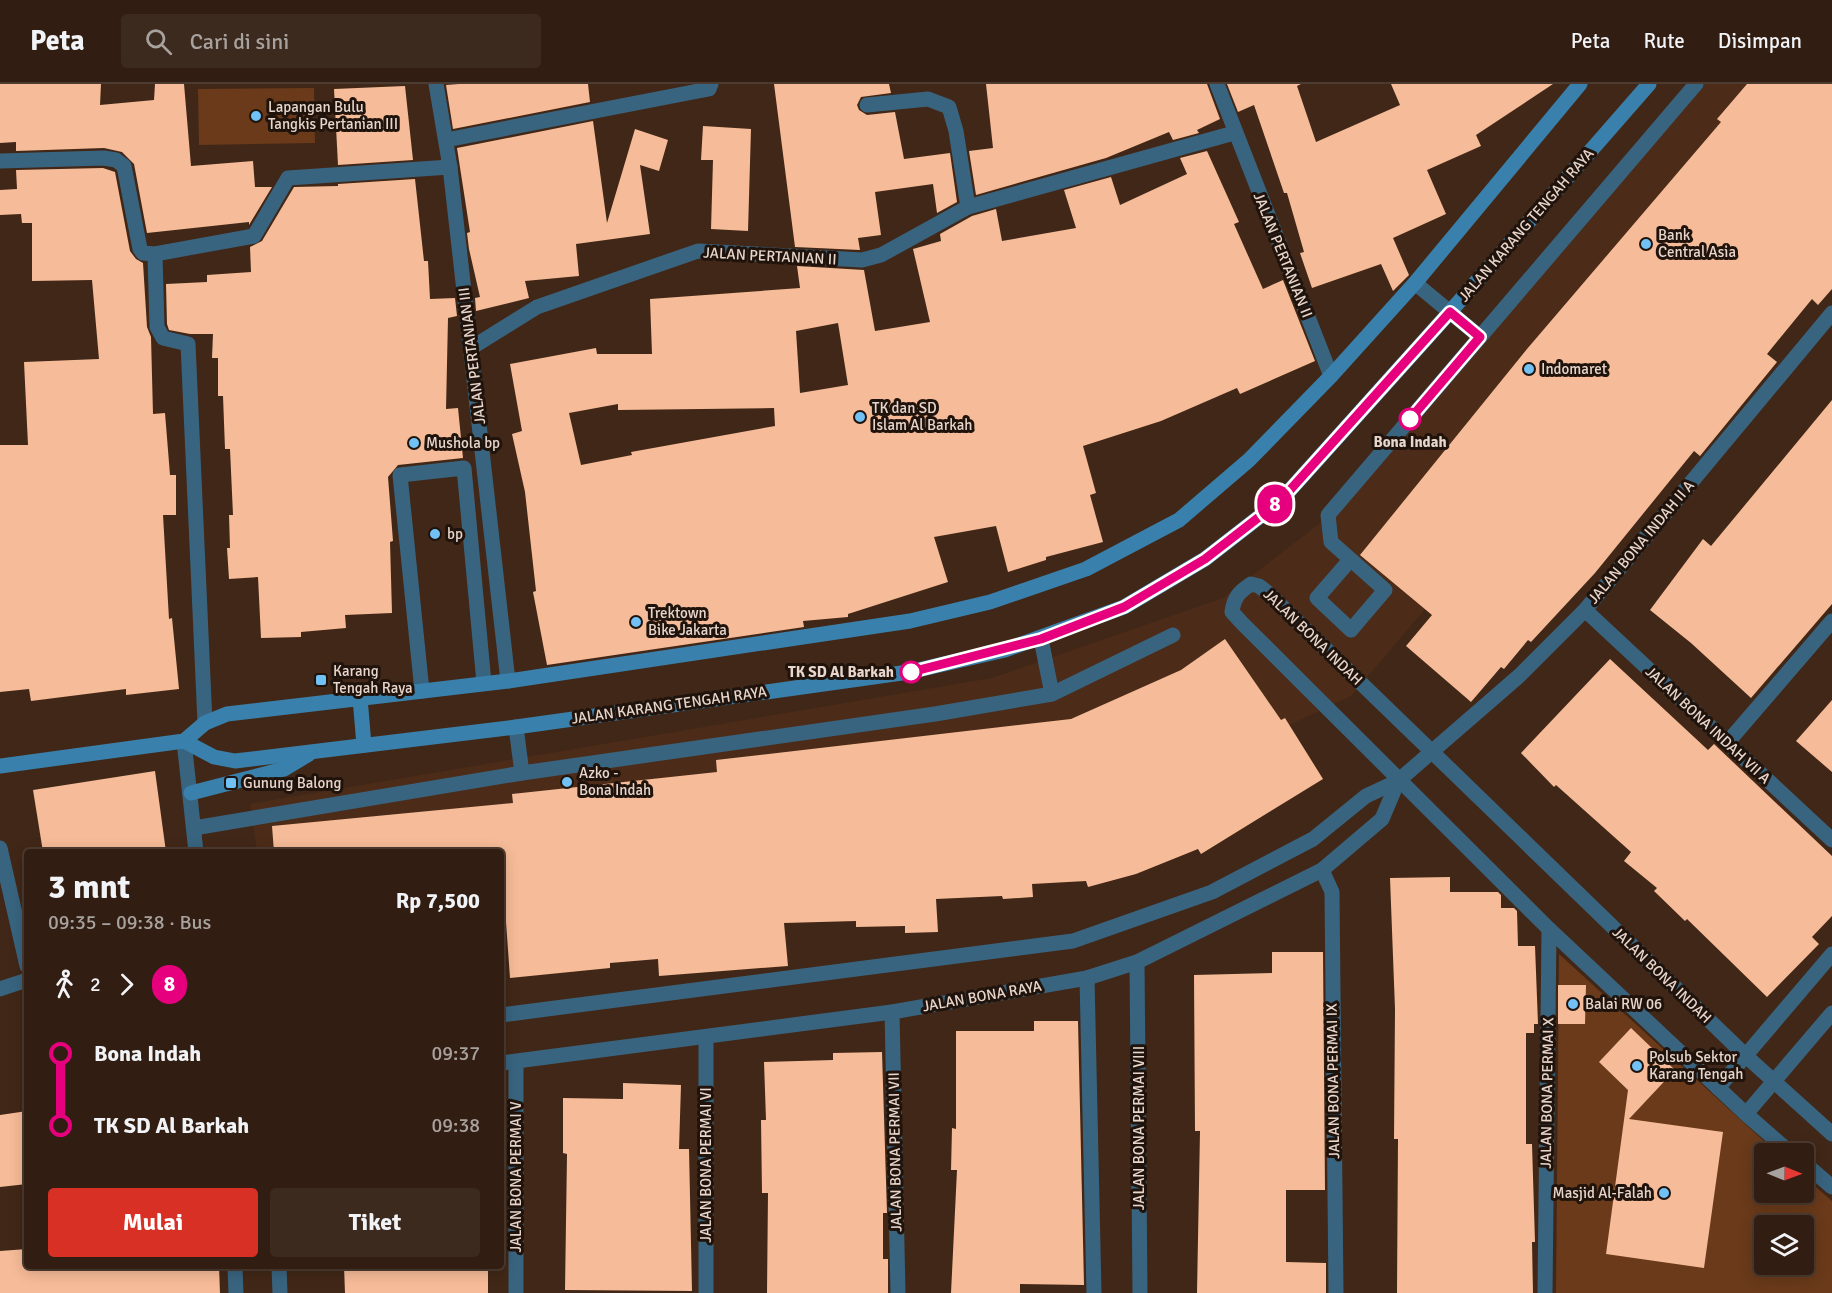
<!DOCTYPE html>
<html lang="id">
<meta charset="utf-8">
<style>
body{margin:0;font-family:Signika,sans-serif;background:#3d2a1f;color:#f1f3f6;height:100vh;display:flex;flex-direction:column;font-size:22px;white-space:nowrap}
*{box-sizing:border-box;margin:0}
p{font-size:20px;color:#a8a29f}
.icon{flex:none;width:33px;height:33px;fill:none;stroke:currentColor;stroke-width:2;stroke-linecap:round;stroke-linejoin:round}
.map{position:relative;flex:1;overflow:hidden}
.drawer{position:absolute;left:24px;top:765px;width:480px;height:420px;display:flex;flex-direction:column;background:#311d11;border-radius:6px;box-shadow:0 3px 15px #0003,0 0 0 2px #4c3b31}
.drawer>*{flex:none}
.badge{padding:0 12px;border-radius:20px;font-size:21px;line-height:39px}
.needle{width:39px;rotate:91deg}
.fabs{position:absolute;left:1754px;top:1059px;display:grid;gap:12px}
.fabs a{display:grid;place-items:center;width:60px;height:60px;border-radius:6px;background:#311d11;box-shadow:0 3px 15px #0003,0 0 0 2px #4c3b31;font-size:30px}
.map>.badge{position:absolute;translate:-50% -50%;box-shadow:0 0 0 3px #fff}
.legs{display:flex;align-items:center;gap:9px;height:66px;padding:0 24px;font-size:20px}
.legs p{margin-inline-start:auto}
.overview{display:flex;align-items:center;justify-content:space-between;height:102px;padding:0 24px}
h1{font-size:33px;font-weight:800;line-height:45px}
.primary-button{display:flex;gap:12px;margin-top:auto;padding:12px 24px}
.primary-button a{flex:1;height:69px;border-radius:6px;background:#d93025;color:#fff;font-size:24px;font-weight:800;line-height:69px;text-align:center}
.primary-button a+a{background:#3d2a1f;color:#f1f3f6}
ul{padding:0 24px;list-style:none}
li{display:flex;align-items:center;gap:21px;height:72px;font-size:22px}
li i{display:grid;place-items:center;width:9px;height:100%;margin:0 8px;background:currentColor}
li i::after{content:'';width:15px;height:15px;margin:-8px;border:4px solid;border-radius:50%;background:#311d11}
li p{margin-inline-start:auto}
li:first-child i{background:linear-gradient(#0000 50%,currentColor 0)}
li:last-child i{background:linear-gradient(currentColor 50%,#0000 0)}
header{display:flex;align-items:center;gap:36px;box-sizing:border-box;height:84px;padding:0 30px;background:#311d11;border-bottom:2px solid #4c3b31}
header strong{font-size:28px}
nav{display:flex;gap:33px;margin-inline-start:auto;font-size:21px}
.search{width:420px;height:54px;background:#3d2a1f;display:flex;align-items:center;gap:15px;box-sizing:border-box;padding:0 21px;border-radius:6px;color:#a8a29f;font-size:22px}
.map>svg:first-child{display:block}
.built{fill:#4c2c18}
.park{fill:#6a3a1a;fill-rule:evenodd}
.building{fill:#f6bb98;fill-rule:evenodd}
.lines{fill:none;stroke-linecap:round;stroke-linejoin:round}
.service{stroke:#39647f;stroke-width:15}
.minor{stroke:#39647f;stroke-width:15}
.tertiary{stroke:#39647f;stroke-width:15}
.secondary{stroke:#3981ac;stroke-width:15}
.line-1-casing{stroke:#fff;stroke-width:14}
.line-1{stroke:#e6007e;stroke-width:9}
.poi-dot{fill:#71c1f4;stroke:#1f130c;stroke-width:2}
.stop-1-dot{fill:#fff;stroke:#e6007e;stroke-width:3}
.labels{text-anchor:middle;stroke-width:6;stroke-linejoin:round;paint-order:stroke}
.poi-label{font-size:15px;fill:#e8d6cc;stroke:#1f130c;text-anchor:start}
.street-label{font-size:15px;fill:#e8d6cc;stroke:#1f130c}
.stop-label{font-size:15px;font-weight:bold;fill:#e8d6cc;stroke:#1f130c}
</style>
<header>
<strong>Peta</strong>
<div class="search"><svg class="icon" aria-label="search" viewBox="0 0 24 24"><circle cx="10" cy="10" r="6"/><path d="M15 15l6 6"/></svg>Cari di sini</div>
<nav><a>Peta</a><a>Rute</a><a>Disimpan</a></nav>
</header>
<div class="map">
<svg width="1832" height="1209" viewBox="0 0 1832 1209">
<rect width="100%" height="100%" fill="#412717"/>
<polygon class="built" points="1694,0 1832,0 1832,48 1351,612 1135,714 1039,737 501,806 501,768 257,768 250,720 992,594 1223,514 1337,426"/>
<g class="park">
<polygon points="314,4 315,59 199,61 198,5"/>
<path d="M1559,870l218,199 -13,1v38h39v-16l29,25v92h-276zM1764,1142h39v38h-39z"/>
</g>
<g class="building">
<polygon points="0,0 101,0 100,21 154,16 155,0 184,0 191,82 253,77 255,103 272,103 249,141 249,138 147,149 134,80 122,68 104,64 16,67 16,58 0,59"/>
<polygon points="459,0 588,0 590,18 453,45 446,1"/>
<polygon points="774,0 889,0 891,9 861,13 857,21 859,26 867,31 895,28 904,75 950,69 957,118 937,129 933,100 875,108 881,151 858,154 860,166 795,163"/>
<polygon points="986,0 1207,0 1220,35 1197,46 1199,49 1173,56 1169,48 1106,74 976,111 969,67 993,64"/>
<polygon points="1227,0 1301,0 1297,2 1316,58 1400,21 1391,0 1553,0 1476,51 1481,62 1427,86 1446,130 1393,154 1409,191 1393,207 1381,180 1312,204 1300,169 1304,168 1287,109 1284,109 1254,21 1238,28"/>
<polygon points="1747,0 1832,0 1832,205 1818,221 1812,215 1767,270 1777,278 1700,372 1694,367 1595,489 1531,558 1528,556 1504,585 1501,583 1471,618 1406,562 1432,531 1360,471 1527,265 1721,38 1717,35"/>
<polygon points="405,2 413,76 338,81 334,5"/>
<polygon points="593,37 607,139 635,45 668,56 659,87 640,81 650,150 576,160 579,192 525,197 529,214 476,227 475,214 480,213 469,165 467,149 470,148 457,64"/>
<polygon points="703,42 751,45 748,147 711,145 713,76 701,76"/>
<path d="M1207,67l32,71 -5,2 29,65 20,-9 32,81 -75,33 -3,-6 -76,33 -78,25 13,47 -6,2 13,47 -57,15v3l-38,12 -12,-46 -62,11 14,45 -100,32v3l-45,4 1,6 -257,38 -14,-73 3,-1 -11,-99 -13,-58 10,-3 -12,-67 86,-16 1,6h55l-2,-55 150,-11 -3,-22 67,4 11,61 55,-9 -17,-73 28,-8 -1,-7 32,-18 24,-7 6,32 74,-13 -12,-38 47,-13 9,28 67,-31 -7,-16zM838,239l10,62 -48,8 -4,-62zM618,320v6l156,-2 1,18 -144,26 1,3 -51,10 -12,-52z"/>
<polygon points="103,84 115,88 130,167 136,175 143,179 147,243 151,253 153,330 165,329 170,391 176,391 176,431 163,431 169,535 172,534 179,605 126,611 126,605 31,617 29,605 0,608 0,361 28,361 24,278 99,275 92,196 32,197 32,139 22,139 21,130 0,131 0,106 17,105 16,86"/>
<polygon points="415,95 424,177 428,177 430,215 455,214 457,232 448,234 446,325 458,324 463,374 398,381 388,393 393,457 390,458 392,529 345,531 346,544 301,548 301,553 261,554 258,493 229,495 227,464 230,464 229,431 233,431 230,365 225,365 223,312 218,312 218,274 212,274 213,250 190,250 169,246 167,240 166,200 207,198 207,191 251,188 250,163 262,157 294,103 338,102 338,100"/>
<polygon points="1832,316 1832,520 1751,614 1691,559 1650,526 1703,455 1711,462"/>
<polygon points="1225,555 1281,636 1285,634 1323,695 1201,770 1198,765 1136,790 1088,803 1086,797 1032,800 1033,813 1003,815 1002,812 936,815 938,848 905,849 905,842 856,843 856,837 784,839 788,882 659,892 658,875 610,879 610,884 510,894 501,768 274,768 272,742 513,719 512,710 717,688 716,676 1071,635 1181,586"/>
<polygon points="1610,575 1708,666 1714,660 1832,772 1832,832 1812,853 1819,860 1767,913 1687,835 1685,837 1654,807 1657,804 1624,777 1631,768 1556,701 1554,703 1521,669"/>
<polygon points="1832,616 1832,688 1796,657"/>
<polygon points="155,687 166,768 43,768 33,706"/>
<polygon points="1450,793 1450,808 1498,808 1501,811 1501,824 1514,824 1517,827 1518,862 1535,862 1538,940 1534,940 1534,949 1526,949 1526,1060 1532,1060 1535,1158 1532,1158 1533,1209 1397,1209 1398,1055 1394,1055 1395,925 1390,794"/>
<polygon points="1272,868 1323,868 1325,1106 1286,1106 1286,1178 1326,1179 1326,1209 1197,1209 1200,1047 1195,1047 1194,891 1272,889"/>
<polygon points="1558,901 1586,901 1585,940 1558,940"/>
<polygon points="1034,937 1078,937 1084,1201 1020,1200 1020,1209 951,1209 957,1086 951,1086 952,1044 956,1045 956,947 1034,947"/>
<polygon points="1631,944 1675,986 1629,1035 1723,1048 1704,1184 1606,1170 1628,1006 1599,978"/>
<polygon points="882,968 887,1129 883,1129 883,1175 888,1175 888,1209 767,1209 768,1109 762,1109 761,1036 766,1036 764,978 833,976 833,969"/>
<polygon points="623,999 681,1001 679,1065 689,1065 692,1207 565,1206 567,1070 563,1069 563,1014 623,1015"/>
<polygon points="27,1027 27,1100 0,1103 0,1031"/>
<polygon points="27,1165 27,1182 219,1182 220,1209 0,1209 0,1167"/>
<polygon points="344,1182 488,1182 488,1209 345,1209"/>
</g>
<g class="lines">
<g class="service">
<polyline points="1415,199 1480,253"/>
<polyline points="1350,476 1317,514 1351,546 1385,506 1331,458 1328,431 1696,0"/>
<polyline points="422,607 400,391 464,384 484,599"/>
<polyline points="1052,610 1173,551"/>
<polyline points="516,643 522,689 935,630 1052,610 1041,555"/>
<polyline points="194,744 522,689"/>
<polyline points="0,764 27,882"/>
<polyline points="0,905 27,896"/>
</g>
<g class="minor">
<polyline points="436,0 450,83 508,597"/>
<polyline points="1217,0 1331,292"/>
<polyline points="446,56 688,9 709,5 711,0"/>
<polyline points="0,77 104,74 116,76 124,82 140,165 143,169 155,170 254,152 288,94 450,83"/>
<polyline points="968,123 1234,49"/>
<polyline points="155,170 157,243 163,254 188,260 205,639"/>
<polyline points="471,264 537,223 698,167 862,176 881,171 968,123 956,47 949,23 928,15 867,21"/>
<polyline points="1585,526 1832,756"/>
<polyline points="1727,659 1832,537"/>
<polyline points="1322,786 1332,808 1336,1209"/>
<polyline points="1137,878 1140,1209"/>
<polyline points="1087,894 1094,1209"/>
<polyline points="892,928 898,1209"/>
<polyline points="501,931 1073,857 1212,808 1313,755 1366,712 1398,697 1519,592 1585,526 1832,229"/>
<polyline points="706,953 706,1209"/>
<polyline points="516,978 516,1209"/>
<polyline points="501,979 892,928 1087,894 1137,878 1322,786 1382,735 1398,697"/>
<polyline points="1718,1004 1832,870"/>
<polyline points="1746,1030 1832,929"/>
<path d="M1792,1070l-46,-40 -197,-185 -307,-306 -10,-11c2,-15 7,-20 19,-28l8,2 9,7 478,463 86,78"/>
<polyline points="1803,1078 1832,1103"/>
<polyline points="279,1182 280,1209"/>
<polyline points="1545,1209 1549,845"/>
</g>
<g class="tertiary">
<polyline points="184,657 196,768"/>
<polyline points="235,1182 236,1209"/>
</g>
<g class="secondary">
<polyline points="360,614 364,661"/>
<polyline points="184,657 214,673 235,677 516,643 909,588 1005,566 1124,523 1205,475 1281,416 1450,228 1649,0"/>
<polyline points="0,682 184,657 205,639 227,630 508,597 910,537 990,518 1086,485 1179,436 1249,376 1331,292 1415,199 1580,0"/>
<polyline points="191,709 284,685 309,670"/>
</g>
</g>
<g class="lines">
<defs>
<polyline id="line-1" points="911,588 1041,555 1124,523 1205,475 1281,416 1450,228 1480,253 1410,335"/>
</defs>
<use href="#line-1" class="line-1-casing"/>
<use href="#line-1" class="line-1"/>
</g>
<g class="poi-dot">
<circle cx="256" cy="32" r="6"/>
<circle cx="1646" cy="160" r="6"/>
<circle cx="1529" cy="285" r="6"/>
<circle cx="860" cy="333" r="6"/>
<circle cx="414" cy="359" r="6"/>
<circle cx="435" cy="450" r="6"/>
<circle cx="636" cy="538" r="6"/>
<rect x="315" y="590" width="12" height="12" rx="3"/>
<circle cx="567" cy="698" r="6"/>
<rect x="225" y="693" width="12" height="12" rx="3"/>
<circle cx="1573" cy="920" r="6"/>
<circle cx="1637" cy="982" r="6"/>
<circle cx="1664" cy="1109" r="6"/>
</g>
<g class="stop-1-dot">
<circle cx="1410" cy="335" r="10"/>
<circle cx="911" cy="588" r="10"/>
</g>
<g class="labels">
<g class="poi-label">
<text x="268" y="28">Lapangan Bulu<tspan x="268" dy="17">Tangkis Pertanian III</tspan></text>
<text x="1658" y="156">Bank<tspan x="1658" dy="17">Central Asia</tspan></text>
<text x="1541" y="290">Indomaret</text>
<text x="872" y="329">TK dan SD<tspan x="872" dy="17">Islam Al Barkah</tspan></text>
<text x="426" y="364">Mushola bp</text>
<text x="447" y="455">bp</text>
<text x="648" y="534">Trektown<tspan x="648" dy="17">Bike Jakarta</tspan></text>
<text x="333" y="592">Karang<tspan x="333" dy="17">Tengah Raya</tspan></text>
<text x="579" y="694">Azko -<tspan x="579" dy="17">Bona Indah</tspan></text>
<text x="243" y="704">Gunung Balong</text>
<text x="1585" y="925">Balai RW 06</text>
<text x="1649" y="978">Polsub Sektor<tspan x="1649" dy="17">Karang Tengah</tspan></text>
<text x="1652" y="1114" text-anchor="end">Masjid Al-Falah</text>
</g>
<g class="street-label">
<text transform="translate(1526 141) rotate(-49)" y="5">JALAN KARANG TENGAH RAYA</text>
<text transform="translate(1283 171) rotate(68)" y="5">JALAN PERTANIAN II</text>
<text transform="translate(770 172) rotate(3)" y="5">JALAN PERTANIAN II</text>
<text transform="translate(472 272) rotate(-97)" y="5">JALAN PERTANIAN III</text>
<text transform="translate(1641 458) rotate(-50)" y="5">JALAN BONA INDAH II A</text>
<text transform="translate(1313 553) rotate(44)" y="5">JALAN BONA INDAH</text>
<text transform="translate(669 621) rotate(-8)" y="5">JALAN KARANG TENGAH RAYA</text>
<text transform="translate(1708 641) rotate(43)" y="5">JALAN BONA INDAH VII A</text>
<text transform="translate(1662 891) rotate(44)" y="5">JALAN BONA INDAH</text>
<text transform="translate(982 912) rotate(-10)" y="5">JALAN BONA RAYA</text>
<text transform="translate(1333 997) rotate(-91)" y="5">JALAN BONA PERMAI IX</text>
<text transform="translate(1547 1009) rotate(-89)" y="5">JALAN BONA PERMAI X</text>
<text transform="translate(1139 1044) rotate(-90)" y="5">JALAN BONA PERMAI VIII</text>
<text transform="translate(895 1068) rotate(-91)" y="5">JALAN BONA PERMAI VII</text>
<text transform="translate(706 1081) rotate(-90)" y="5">JALAN BONA PERMAI VI</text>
<text transform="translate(516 1093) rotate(-90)" y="5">JALAN BONA PERMAI V</text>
</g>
<g class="stop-label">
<text x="1410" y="363">Bona Indah</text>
<text x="894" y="593" text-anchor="end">TK SD Al Barkah</text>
</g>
</g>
</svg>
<div class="fabs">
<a><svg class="needle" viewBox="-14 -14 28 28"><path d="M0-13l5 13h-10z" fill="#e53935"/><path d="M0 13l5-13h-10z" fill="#a8a29f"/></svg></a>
<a><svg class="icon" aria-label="layers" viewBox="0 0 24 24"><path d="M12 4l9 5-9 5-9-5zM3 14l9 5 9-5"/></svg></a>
</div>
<b class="badge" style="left:1275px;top:420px;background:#e6007e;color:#fff">8</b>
<section class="drawer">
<div class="overview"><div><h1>3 mnt</h1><p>09:35 – 09:38 · Bus</p></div><b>Rp 7,500</b></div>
<div class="legs"><svg class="icon" aria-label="walk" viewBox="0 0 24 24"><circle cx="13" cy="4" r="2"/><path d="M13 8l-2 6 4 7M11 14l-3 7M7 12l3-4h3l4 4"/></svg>2<svg class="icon" aria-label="forward" viewBox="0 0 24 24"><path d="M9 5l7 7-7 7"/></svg><b class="badge" style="background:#e6007e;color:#fff">8</b></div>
<ul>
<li><i style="color:#e6007e"></i><b>Bona Indah</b><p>09:37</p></li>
<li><i style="color:#e6007e"></i><b>TK SD Al Barkah</b><p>09:38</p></li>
</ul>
<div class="primary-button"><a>Mulai</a><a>Tiket</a></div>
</section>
</div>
